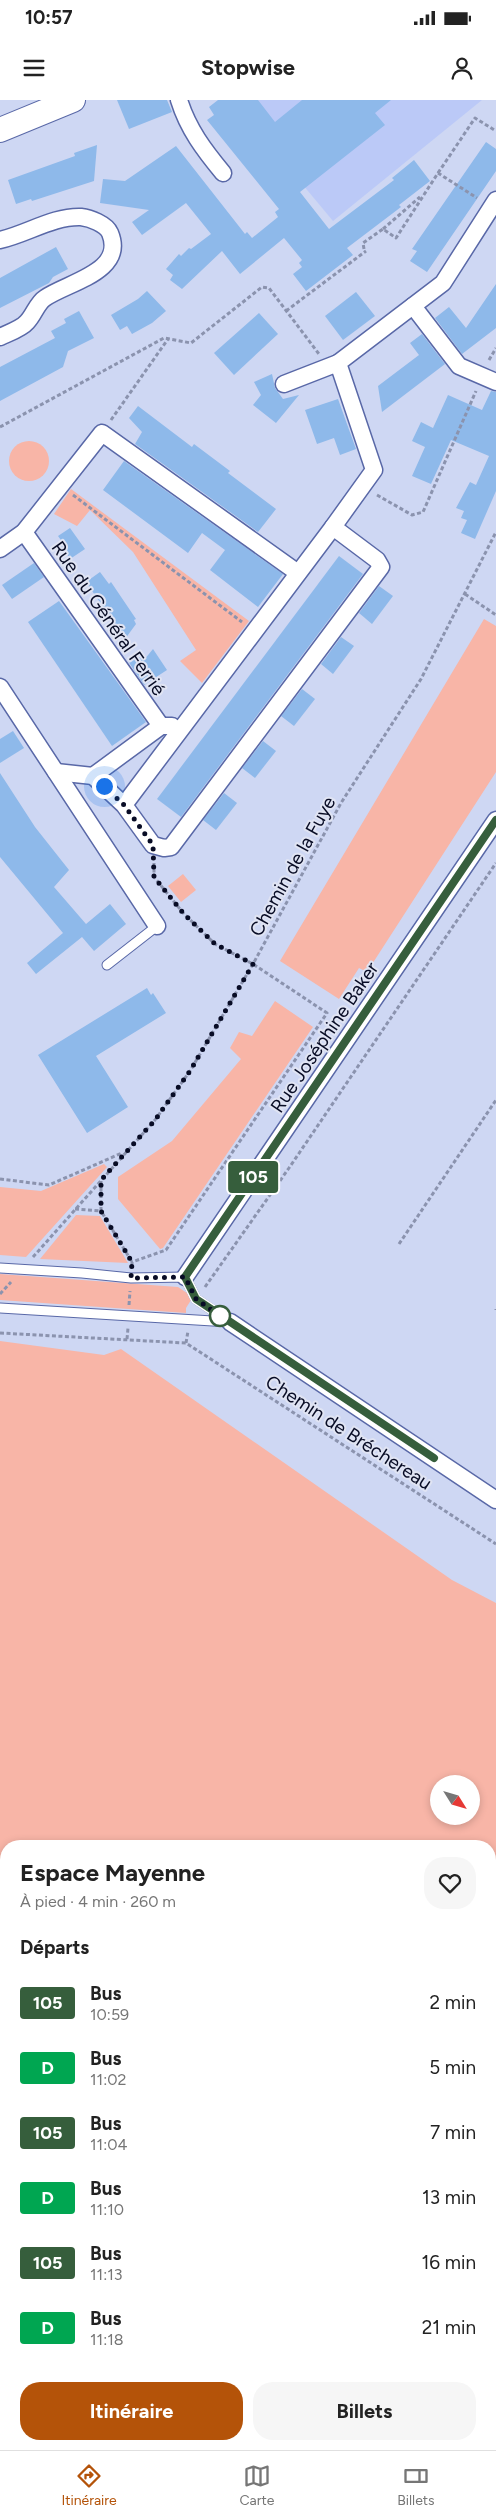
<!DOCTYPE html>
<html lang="fr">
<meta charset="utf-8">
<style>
body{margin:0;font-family:Figtree,sans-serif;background:#f6f6f6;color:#222;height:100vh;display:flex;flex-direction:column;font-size:19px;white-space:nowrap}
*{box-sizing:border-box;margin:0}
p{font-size:16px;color:#767676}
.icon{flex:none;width:28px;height:28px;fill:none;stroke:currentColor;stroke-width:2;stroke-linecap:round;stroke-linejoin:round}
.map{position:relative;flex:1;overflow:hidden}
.drawer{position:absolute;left:0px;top:1740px;width:496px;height:610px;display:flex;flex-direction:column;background:#fff;border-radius:20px 20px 0 0;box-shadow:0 2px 8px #0003}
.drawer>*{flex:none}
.badge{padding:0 10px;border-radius:4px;font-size:18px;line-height:32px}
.needle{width:32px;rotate:127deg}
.fabs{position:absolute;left:430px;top:1675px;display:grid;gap:10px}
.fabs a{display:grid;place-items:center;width:50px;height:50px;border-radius:50%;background:#fff;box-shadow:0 2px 8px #0003;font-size:25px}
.you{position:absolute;width:25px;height:25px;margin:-12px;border:4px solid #fff;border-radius:50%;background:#1a73e8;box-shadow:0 0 0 8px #1a73e833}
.map>.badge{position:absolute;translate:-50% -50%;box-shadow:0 0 0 2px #fff}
h2{padding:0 20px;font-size:19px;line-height:45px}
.round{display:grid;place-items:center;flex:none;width:52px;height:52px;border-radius:20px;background:#f6f6f6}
.head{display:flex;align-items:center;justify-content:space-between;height:85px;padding:0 20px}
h1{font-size:24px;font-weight:700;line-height:38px}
.primary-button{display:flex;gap:10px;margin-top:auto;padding:10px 20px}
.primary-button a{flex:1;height:58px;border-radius:20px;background:#b45309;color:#fff;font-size:20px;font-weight:700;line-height:58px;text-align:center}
.primary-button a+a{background:#f6f6f6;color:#222}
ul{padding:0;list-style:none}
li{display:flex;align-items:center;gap:15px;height:65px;padding:0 20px}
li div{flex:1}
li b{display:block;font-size:19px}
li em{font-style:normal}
li .badge{min-width:55px;font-weight:700;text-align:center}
.status{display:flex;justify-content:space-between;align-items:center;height:35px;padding:0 25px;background:#fff;direction:ltr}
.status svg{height:14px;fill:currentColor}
header{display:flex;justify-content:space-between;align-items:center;height:65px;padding:0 20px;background:#fff;font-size:22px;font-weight:700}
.dock{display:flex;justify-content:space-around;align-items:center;height:70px;border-top:1px solid #e0e0e0;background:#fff;font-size:14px;color:#767676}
.dock a{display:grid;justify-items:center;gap:2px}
.dock .on{color:#b45309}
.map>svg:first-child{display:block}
.built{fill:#bbc9f7}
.green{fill:#f8b5a7;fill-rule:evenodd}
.forest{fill:#cf8d7f}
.building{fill:#8eb9ea}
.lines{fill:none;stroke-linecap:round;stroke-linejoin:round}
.lane-casing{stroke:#5968a7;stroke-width:11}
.street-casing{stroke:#5968a7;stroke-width:19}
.secondary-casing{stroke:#5968a7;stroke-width:26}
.path{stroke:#8b93ae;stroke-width:3;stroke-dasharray:4 2.5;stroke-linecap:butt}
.lane{stroke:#fff;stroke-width:9}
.street{stroke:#fff;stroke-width:16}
.secondary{stroke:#fff;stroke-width:24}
.line-casing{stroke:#fff;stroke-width:11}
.line{stroke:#365e3c;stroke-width:8}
.walk{stroke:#080c25;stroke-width:5;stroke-dasharray:0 9}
.stop-dot{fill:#fff;stroke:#365e3c;stroke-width:2.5}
.labels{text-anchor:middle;stroke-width:4;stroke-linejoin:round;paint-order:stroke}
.street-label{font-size:19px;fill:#080c25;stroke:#e0e4f3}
</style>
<div class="status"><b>10:57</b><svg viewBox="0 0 49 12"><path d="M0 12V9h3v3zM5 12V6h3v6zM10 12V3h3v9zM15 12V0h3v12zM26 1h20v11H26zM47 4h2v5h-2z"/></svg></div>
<header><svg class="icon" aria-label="menu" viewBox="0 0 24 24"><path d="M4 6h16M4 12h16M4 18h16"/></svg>Stopwise<svg class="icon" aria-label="person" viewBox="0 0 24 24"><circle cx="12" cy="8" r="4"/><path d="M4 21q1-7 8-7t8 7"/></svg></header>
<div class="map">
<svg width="496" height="2350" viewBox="0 0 496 2350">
<rect width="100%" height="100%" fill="#ced7f3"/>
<polygon class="built" points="232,0 482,0 333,121"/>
<g class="green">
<circle cx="29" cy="361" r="20"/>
<polygon points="71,389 249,521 202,583 180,561 196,550 133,452 90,410 77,426 54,414"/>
<polygon points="484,519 496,526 496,672 367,872 359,868 339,899 280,861"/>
<polygon points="183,774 196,790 181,802 168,786"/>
<polygon points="275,901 313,927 163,1148 160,1149 118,1099 118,1077 172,1041 241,959 230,948 239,932 252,936"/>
<polygon points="104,1064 107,1067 26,1157 0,1155 0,1087 41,1091"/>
<polygon points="76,1115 100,1116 128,1163 40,1159"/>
<polygon points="0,1174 178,1187 193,1197 186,1208 186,1213 0,1200"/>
<path d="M0,1241l104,14 17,-6 331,231 44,23v406l-6,16v-179h-484v277l-6,-4zM439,1684h32v32h-32z"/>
</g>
<g class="forest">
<polygon points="496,1909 496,2057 490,2061 490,1925"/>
<polygon points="496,2119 496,2218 490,2216 490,2125"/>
</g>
<g class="building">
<polygon points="117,0 167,0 172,12 129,29"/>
<polygon points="218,0 258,0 275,22 302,0 391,0 375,13 385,25 300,92 329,129 394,80 392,78 414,60 430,81 399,105 401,107 347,148 353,155 306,191 293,174 302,167 299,163 302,160 284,138 240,174 222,151 182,189 170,180 173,175 166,169 179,154 181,156 189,148 191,149 211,134 186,103 142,135 132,122 149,110 100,103 103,79 125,81 176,46 245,134 247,132 252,138 278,117 275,112 279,109 207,20 214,15 209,7"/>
<polygon points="486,42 496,49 496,71 427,172 410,161 417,151 412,149"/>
<polygon points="97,45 94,81 32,101 31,99 16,104 8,80 75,56 74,53"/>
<polygon points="56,147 68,169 53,177 49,183 0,208 0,178"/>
<polygon points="496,184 496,228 462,254 435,218 449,207 466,228"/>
<polygon points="147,191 166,211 152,223 132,234 127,226 120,230 111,215 138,199"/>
<polygon points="356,192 375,216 343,240 325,216"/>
<polygon points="79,211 94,238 68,251 63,267 0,301 0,267 55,238 51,231 66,223 64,219"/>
<polygon points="259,213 278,234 234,275 214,253"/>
<polygon points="422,234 445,264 382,312 378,286 419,255 410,243"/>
<polygon points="272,274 275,288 283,299 299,295 276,323 253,305 261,295 254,282"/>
<polygon points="491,291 496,292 496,391 475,439 461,433 467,420 461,418 464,411 456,408 470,382 476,385 489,356 451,340 431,384 412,376 425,347 412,341 421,322 433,328 448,295 482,310"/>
<polygon points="338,299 356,349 340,355 334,338 317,344 305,310"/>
<polygon points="138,306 192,347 194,344 230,371 228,373 276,409 258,432 135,344 142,332 129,318"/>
<polygon points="124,361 283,474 258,507 210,470 225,450 202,433 188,453 103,390"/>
<polygon points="70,428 85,449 70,459 61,445 63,443 58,436"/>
<polygon points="339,456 363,474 181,717 157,699"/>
<polygon points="34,463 44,477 12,499 2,485"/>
<polygon points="100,472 109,484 111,482 136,519 134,520 136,524 125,539 86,482"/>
<polygon points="379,486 393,496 372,524 359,513"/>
<polygon points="59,501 146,622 112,646 28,522"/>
<polygon points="341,537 354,546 333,574 321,564"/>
<polygon points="153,549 167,570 144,585 128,561 137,555 144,560"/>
<polygon points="302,589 315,599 294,626 281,616"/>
<polygon points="13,631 24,648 0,663 0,639"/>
<polygon points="263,641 276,651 255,678 242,668"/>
<polygon points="0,673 35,727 69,770 54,787 86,824 110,804 126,824 94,851 82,837 36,874 27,863 63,833 0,757"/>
<polygon points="224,693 237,703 216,730 203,720"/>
<polygon points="147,888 151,895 153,893 166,913 96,956 128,1007 87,1033 38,955"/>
</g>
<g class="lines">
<defs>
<g id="lane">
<polyline points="107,865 157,826"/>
<polyline points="0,1168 82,1173 131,1178 185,1177 196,1199 230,1222"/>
<polyline points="0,1208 229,1222"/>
</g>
<g id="street">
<path d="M179,0c9,29 25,50 44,73"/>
<path d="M0,140c27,-6 53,-24 81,-23 9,1 25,7 29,16 16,39 -42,49 -65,65 -8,5 -11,17 -18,24 -6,7 -19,11 -27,15"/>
<polyline points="413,206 459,266 496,282"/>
<polyline points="284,284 338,263"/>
<polyline points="333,427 374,370 338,263 443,183 496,100"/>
<polyline points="24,432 161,626"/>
<polyline points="0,449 24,432 102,333 298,473"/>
<polyline points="0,587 157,826"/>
<polyline points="56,672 93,676 124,705 153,745 164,748 171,747 381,467 377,460 333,427 124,705"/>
<polyline points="93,676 161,626 172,626"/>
<polyline points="185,1177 496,720"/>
<polyline points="230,1222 496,1400"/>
<polyline points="0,2188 6,2189"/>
<polyline points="3,2350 9,2344"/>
<polyline points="162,2350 163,2344"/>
<polyline points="379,2350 380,2344"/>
</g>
<g id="secondary">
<polyline points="0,30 73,0"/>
<polyline points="0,2062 6,2064"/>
<polyline points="490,2084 496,2080"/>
</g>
</defs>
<use href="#lane" class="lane-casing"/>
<use href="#street" class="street-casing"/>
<use href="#secondary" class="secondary-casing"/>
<g class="path">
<polyline points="438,73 475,18 496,31"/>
<polyline points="383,129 420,97"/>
<polyline points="364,149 363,143 383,129 396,138 438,73 477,98"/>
<polyline points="286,211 366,151"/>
<polyline points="489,260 496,248"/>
<polyline points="111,320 168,239"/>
<polyline points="0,327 164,238 191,243 262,187 269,188 319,254"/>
<polyline points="73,395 242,522"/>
<polyline points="377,395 412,415 423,412 476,291"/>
<polyline points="465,494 496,515"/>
<polyline points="0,1079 49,1085 122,1053"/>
<polyline points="101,1081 101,1111 132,1162"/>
<polyline points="75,1109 101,1111"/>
<polyline points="399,1144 496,1000"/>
<polyline points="33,1157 155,1020 190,971 253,864 341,703 421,579 496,432"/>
<polyline points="132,1165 132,1162 166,1150 327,913 253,864 215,844 184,814 154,777 154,763"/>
<polyline points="205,1187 289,1068 496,763"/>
<polyline points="0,1194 11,1182"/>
<polyline points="129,1205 130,1191"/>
<polyline points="496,1210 496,1209"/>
<polyline points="0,1233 186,1243 496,1444"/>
<polyline points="127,1239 128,1228"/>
<polyline points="186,1243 188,1231"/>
<polyline points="0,2033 6,2036"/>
</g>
<use href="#lane" class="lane"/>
<use href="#street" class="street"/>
<use href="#secondary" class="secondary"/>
</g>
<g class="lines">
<defs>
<polyline id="line" points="434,1358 196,1199 185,1177 496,720"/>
</defs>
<use href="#line" class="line-casing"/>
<use href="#line" class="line"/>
<polyline class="walk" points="104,686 124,705 153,745 154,777 184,814 215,844 253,864 190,971 155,1020 101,1080 101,1111 132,1162 131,1178 185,1177 196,1199 220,1216"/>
</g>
<circle class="stop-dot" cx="220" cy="1216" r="10"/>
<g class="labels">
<g class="street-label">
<text transform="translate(109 518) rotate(55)" y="7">Rue du Général Ferrié</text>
<text transform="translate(292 766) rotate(-61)" y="7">Chemin de la Fuye</text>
<text transform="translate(324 937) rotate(-56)" y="7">Rue Joséphine Baker</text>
<text transform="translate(349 1332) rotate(33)" y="7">Chemin de Bréchereau</text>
</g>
</g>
</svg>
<div class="fabs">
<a><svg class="needle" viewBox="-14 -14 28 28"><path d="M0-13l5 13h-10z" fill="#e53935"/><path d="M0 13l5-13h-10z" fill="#767676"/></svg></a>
</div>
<div class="you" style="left:104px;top:686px"></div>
<b class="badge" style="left:253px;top:1077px;background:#365e3c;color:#fff">105</b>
<section class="drawer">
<div class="head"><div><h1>Espace Mayenne</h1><p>À pied · 4 min · 260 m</p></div><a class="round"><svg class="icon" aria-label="heart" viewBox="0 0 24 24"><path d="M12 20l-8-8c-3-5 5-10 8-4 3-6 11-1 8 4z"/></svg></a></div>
<h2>Départs</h2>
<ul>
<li><span class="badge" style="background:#365e3c;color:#fff">105</span><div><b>Bus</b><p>10:59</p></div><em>2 min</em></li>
<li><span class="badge" style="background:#00a651;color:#fff">D</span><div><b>Bus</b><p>11:02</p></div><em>5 min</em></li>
<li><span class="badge" style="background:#365e3c;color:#fff">105</span><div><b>Bus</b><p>11:04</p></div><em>7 min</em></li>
<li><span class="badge" style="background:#00a651;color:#fff">D</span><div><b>Bus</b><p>11:10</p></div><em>13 min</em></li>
<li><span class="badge" style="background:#365e3c;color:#fff">105</span><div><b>Bus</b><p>11:13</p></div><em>16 min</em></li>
<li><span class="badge" style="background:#00a651;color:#fff">D</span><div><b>Bus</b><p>11:18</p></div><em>21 min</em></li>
</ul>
<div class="primary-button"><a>Itinéraire</a><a>Billets</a></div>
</section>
</div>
<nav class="dock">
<a class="on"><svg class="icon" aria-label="directions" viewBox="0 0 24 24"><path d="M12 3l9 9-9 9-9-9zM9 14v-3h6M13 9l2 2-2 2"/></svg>Itinéraire</a>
<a><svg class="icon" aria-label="map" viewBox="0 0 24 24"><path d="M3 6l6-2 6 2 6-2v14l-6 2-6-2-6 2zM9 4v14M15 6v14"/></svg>Carte</a>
<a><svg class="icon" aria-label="tickets" viewBox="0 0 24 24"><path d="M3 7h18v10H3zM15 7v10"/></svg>Billets</a>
</nav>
